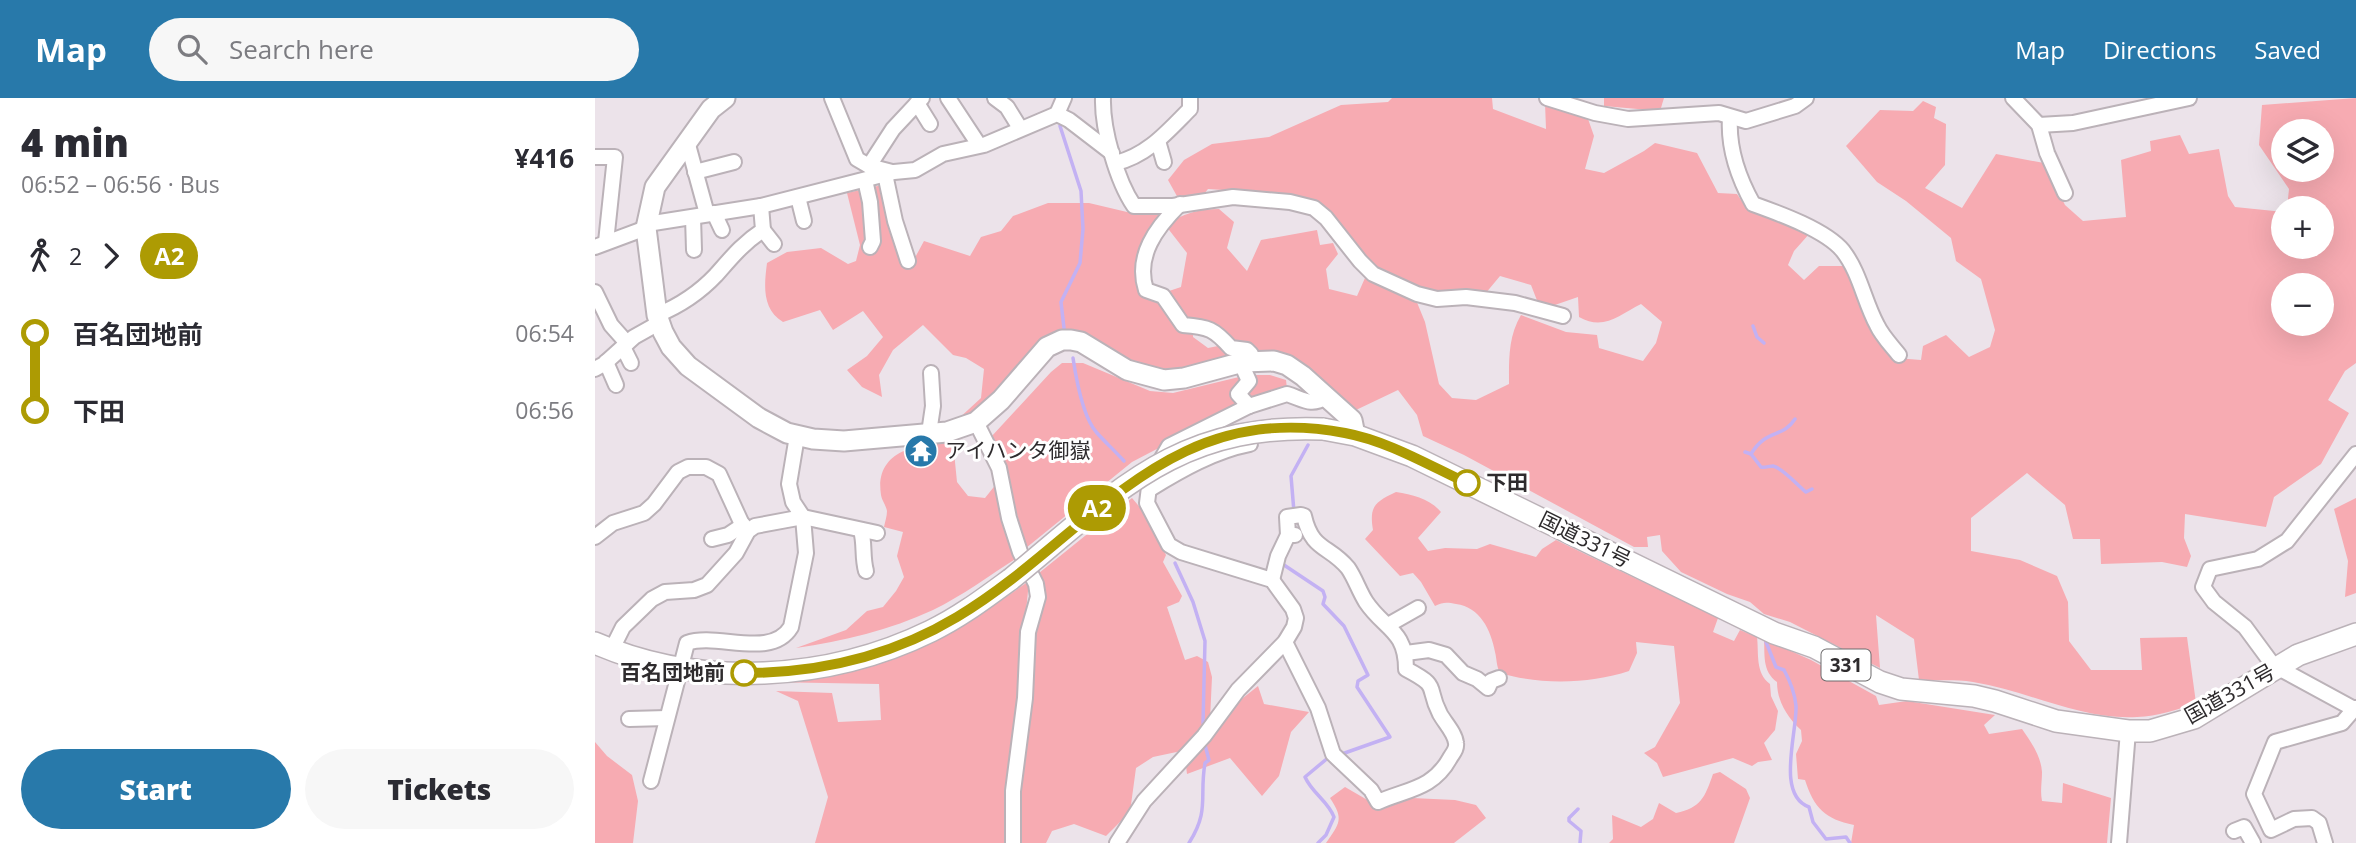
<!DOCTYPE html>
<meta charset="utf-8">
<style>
body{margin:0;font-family:"Open Sans","Noto Sans JP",sans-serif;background:#f7f7f7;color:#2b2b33;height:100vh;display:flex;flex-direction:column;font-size:26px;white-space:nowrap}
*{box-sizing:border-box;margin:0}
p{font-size:23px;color:#7c7c81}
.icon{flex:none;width:38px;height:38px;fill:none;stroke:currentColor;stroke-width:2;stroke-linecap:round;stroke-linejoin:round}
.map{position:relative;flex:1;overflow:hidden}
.sheet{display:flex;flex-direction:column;background:#fff;width:595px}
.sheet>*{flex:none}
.badge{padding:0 14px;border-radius:23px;font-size:24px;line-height:46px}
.tools{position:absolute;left:1676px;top:21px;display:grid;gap:14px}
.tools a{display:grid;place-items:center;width:63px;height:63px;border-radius:50%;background:#fff;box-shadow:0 7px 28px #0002;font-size:35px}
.map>.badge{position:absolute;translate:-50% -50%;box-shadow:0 0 0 4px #fff}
.legs{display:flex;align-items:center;gap:10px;height:77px;padding:0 21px;font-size:23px}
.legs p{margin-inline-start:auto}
.headline{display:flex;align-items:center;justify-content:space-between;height:119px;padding:0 21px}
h1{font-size:38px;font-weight:800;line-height:52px}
.action{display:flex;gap:14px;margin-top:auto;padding:14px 21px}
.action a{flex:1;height:80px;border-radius:42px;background:#2879aa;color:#fff;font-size:28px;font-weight:800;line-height:80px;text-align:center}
.action a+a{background:#f7f7f7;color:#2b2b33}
ul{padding:0 21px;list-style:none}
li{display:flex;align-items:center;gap:24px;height:77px;font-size:26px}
li i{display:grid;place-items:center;width:10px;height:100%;margin:0 9px;background:currentColor}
li i::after{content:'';width:18px;height:18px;margin:-9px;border:5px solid;border-radius:50%;background:#fff}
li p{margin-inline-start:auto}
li:first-child i{background:linear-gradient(#0000 50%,currentColor 0)}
li:last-child i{background:linear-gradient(currentColor 50%,#0000 0)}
header{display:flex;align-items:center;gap:42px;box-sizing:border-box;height:98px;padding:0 35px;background:#2879aa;color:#fff}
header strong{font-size:33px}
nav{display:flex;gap:38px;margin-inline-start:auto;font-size:24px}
.search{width:490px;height:63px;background:#f7f7f7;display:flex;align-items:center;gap:18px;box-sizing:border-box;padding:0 24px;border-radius:38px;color:#7c7c81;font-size:26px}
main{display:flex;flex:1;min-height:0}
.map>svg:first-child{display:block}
.green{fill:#f7abb2;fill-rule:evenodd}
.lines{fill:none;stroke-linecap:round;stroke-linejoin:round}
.stream{stroke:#c3b1f3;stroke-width:3.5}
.minor-casing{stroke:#bbb2b8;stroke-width:18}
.major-casing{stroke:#bbb2b8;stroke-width:23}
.highway-casing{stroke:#bbb2b8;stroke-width:24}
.minor{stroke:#fff;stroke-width:14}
.major{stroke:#fff;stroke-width:19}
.highway{stroke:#fff;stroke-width:21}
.highway-bridge-casing{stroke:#bbb2b8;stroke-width:24;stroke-linecap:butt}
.highway-bridge{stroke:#fff;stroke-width:21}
.line-1-casing{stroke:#fff;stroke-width:16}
.line-1{stroke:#ad9b03;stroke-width:10}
.stop-1-dot{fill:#fff;stroke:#ad9b03;stroke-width:3.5}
.labels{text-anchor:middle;stroke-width:6;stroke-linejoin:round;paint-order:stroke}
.shield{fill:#fff;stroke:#6d6b6c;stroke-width:2}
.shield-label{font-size:19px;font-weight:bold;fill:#2e2b2d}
.poi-label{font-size:21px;fill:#2e2b2d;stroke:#fff;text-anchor:start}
.stop-label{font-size:21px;font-weight:bold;fill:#2e2b2d;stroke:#fff;text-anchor:start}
.street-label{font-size:21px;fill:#2e2b2d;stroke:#fff}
</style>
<header>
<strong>Map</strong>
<div class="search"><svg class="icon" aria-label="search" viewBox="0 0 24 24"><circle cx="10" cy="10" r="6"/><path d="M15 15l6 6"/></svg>Search here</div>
<nav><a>Map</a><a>Directions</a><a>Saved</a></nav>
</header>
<main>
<section class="sheet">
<div class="headline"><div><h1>4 min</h1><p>06:52 – 06:56 · Bus</p></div><b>¥416</b></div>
<div class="legs"><svg class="icon" aria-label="walk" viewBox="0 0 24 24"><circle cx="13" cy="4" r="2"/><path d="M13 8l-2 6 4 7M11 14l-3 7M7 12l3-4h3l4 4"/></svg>2<svg class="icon" aria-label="forward" viewBox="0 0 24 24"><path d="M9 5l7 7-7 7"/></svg><b class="badge" style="background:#ad9b03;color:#fff">A2</b></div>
<ul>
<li><i style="color:#ad9b03"></i><b>百名団地前</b><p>06:54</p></li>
<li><i style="color:#ad9b03"></i><b>下田</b><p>06:56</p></li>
</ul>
<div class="action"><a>Start</a><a>Tickets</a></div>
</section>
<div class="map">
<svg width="1761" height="745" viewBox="0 0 1761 745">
<rect width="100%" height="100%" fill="#ece3ea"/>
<g class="green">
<path d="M797,0h100l1,11 53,20 -1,-26 42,13 7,20 -9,33 19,4 40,-22 11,-8 42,10 21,40 19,1 10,15 38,13 25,11 -16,18 -6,14 16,15 15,-14h28l49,92 25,2 2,-14 23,-11 23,22 21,-10 5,-17 -14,-51 -25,-18 -5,-23 -45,-37 -29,-19 -31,-36 34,-36 33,1 10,-10 13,6 -2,11 12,6 -1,41 -20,23 37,20 34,-54 48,9 21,42 18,16 43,-4 -5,-57 30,-9 -1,-10 30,-6 9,19 30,-5 9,47 7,11 49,5v35h38v-39h-35l2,-19 -30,-44 3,-40 94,-7v265l-11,8 -17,29 21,13 -28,51 -47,33 -8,30 -81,-13 -1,24 7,18 -4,11 -25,-5 -61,2 -1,-25h-27l-8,-34 -38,-32 -56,45v33l49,9 37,16 11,26 1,39 22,29h51l-2,-32 47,-1 9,66c-19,7 -38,13 -59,14 -57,3 -108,-26 -164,-35 -18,-3 -37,-1 -54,-2l-5,-41 -38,-24 4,53 -90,-46 -26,-8 -14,-12 -23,-8 -46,-22 -19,-21 -2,-16 -13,2 1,10h-14l-170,-92 -41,-19 -6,-21 -19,-25 -42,20 -100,-53 -41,-31 -19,-7h-10l-20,-27 15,-5 6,-34 -21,-27c16,-13 33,-17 53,-17l15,13 -7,26 20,23 14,-31 56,-10 3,15 13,-2 5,11 -12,15 3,20 28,7 8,-18 51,22 9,22 14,62 13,14 24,2 33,-16c0,-24 -1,-47 12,-69l45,17 31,3 2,13 44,13 13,-18 6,-21 -21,-18c-22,11 -37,27 -62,13l-1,-20 -29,10 -11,-4 -7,-18 -31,-9 -15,18h-48l-22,-7 -39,-19 -32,-40 -23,-23 -36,-11 -77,-5 -4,5 -26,4 -10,-18 16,-20 28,-16 57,-7 72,-32 47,-3zM1689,33h38v39h-38zM1689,187h38v39h-38z"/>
<polygon points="1009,0 1069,0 1065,13 1009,8"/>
<path d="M287,87l29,80 13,-24 46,15 11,-19 20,-6 12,-15 35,-13h41l38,9 36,2 -19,31 -8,29 8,21 16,7 33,28v7l15,11 10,-2 11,5 15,2 -73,19 -44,-10 -54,-29 -98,81 -19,7 25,-23 3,-29 -18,-11 -13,-3 -30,-30 -30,25 -14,25 3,22 -20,-10 -15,-17 20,-14 16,-19 -20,-26 -30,19 -13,-20 -37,12c-21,-13 -19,-36 -16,-59l20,-11 34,-4 27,16 8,-3 4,-16 -13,-52z"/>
<polygon points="467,265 488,265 555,293 578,295 644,279 644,308 537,364 431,450 415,390 396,339 456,274"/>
<polygon points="660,277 675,277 691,282 692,291 656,303 649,296"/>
<path d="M358,344l4,40 11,14 17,2 12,-15 5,35 15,40c-27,17 -55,38 -84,52 -43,20 -90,31 -137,38l50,-18 21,-19 16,-4 13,-16 8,-14 -7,-21 6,-24 -19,-5c1,-5 3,-11 3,-16 -1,-6 -5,-10 -6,-16 -7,-45 38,-52 72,-53z"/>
<path d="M801,394c17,3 33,6 45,20l-23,26 10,13 17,-3 32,1 13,-5 46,13 6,-8 14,-9 162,78 -5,14 21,9 6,-11 17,7c2,16 -2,36 13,47l1,12 7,15 -3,19 -11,13 8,17 -14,2 -6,4 -19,-8 -70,19 -6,-14 -13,-10 11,-6 25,-44 -6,-57 -38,-4 1,11 -8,18c-39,13 -90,14 -129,2 -4,-8 -3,-13 -5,-21 -4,-22 -15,-45 -39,-48 -9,-2 -13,-2 -21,2l-14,-24 -8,-9 -13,3 -35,-37 8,-9c-4,-24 2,-28 23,-38z"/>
<path d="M537,400l11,13 23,44 -3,7 19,34 -3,6 -12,5 18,53 12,-4 11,6 4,15 -2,43 -24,30 -33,7 -17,11 -6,44 -24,24 -32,-12 -22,7 -6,12h-29c2,-69 7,-138 14,-207 4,-27 16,-33 8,-63z"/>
<polygon points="1761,400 1761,495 1750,499 1753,463 1739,411"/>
<polygon points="434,483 425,575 412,745 220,745 233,699 203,603 181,593 237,595 243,624 286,622 284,586 175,584 345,540 384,518"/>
<path d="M1169,541l47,21 65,36 3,9 28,-4 88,14 -11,10 5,9 33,-5c9,13 19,27 20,43 0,10 -2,19 0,29l20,2 1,-20 48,15 -4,45h-256l3,-18c-29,-6 -40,-17 -49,-45l-7,-1 -2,-25 6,-13 -1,-11c-14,-13 -24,-29 -24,-48 -15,-11 -12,-27 -13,-43z"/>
<polygon points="663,588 669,606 714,614 696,634 684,678 667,698 635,660 592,676 591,668 648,600"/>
<polygon points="0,644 12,658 37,677 43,703 38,745 0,745"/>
<path d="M1125,674l26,17 4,9 -16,45h-125l4,-4 -1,-24 29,12 12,-8 6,-16 17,10c25,-5 29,-16 37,-39z"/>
<path d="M750,689l38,22 29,-11 43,2 21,5 10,13 -32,25h-128c14,-20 18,-24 4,-45z"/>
</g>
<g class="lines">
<g class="stream">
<polyline points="465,28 486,93 488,131 485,165 466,204 469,230"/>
<polyline points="1158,228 1162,239 1169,245"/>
<path d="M478,260c3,20 10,60 24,75 8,9 18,18 27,28"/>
<path d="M1150,354l6,2c16,-26 31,-15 44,-35"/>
<path d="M1156,356l10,13c4,1 8,-1 12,-1 10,2 25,20 33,26l6,-3"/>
<polyline points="699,414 696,378 713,347"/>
<polyline points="580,465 598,504 610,543 608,625"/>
<polyline points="686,465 728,493 730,499 728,506 749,528 773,577 763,583 762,589 795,639 744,657"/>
<path d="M1171,544l10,25 8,3c6,11 11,24 12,36 1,28 -20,89 13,101l4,15 13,17 20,-2 4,6"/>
<polyline points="983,711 974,720 974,723 986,733 985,745"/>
<path d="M594,745c21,-33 10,-46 16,-80l4,-3 -4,-15"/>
<path d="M723,745l8,-8 8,-18c-6,-16 -22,-24 -29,-40l24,-20"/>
</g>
<defs>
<g id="minor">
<polyline points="237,0 262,61 274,68 297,74"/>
<polyline points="353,0 384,47"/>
<polyline points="400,0 412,9 425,30"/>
<path d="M508,0c-1,31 14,83 31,108h39l60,-9 57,5 24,6 12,10 34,43 13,13 44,20 20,5 29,-2 49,6 48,13"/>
<polyline points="952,0 1000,15 1033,21 1124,15 1151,23 1200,8 1211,0"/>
<polyline points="1418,0 1444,27 1452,55 1470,95"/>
<polyline points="322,5 335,26"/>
<polyline points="462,16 469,0"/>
<path d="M1135,20c-2,30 8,59 23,86 25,9 73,26 90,47 17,22 21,50 34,74 5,11 15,21 22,30"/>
<polyline points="1444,27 1478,25 1594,0"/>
<polyline points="92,43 112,116"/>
<polyline points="563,43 569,64"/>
<polyline points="0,59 20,59 11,144"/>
<path d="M521,65c32,-8 51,-31 74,-54v-11"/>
<polyline points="274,68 298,31 327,0"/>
<polyline points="100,74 139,64"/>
<polyline points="290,76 300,123 313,163"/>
<polyline points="270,82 275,104 278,143 275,149"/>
<polyline points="203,99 209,123"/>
<path d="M585,106c-24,24 -45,52 -34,86l17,6 20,29c26,2 31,4 48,23l16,2 4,4 -1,7 -6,9 5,11 -11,13 11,12"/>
<polyline points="119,115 127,132"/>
<polyline points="98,119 99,152"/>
<polyline points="52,126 166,108 299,74 320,72 348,56 389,47 462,16 474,22 517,55"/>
<polyline points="168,132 179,146"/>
<polyline points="0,149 51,130"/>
<polyline points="0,194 16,227 32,245"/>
<path d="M62,217c22,-9 42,-22 59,-40 15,-17 27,-32 47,-45l-2,-24"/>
<polyline points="28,249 36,265"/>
<polyline points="11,264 21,287"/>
<polyline points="0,271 9,266 39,239 64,225"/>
<polyline points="381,324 404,370 414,420 425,454 441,486 443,499 433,534 430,600 418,693 418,745"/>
<polyline points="334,335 338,308 336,275"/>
<polyline points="1761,356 1692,443 1663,461 1615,471 1608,489 1619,504 1650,529 1678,567 1761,612"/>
<path d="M555,391c31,-19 64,-38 100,-45"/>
<path d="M266,432c4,14 1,27 5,41"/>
<polyline points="0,439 18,425 49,415 59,406 83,374 93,369 111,369 124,376 146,424 153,433"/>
<polyline points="117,441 133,437 148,427"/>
<polyline points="677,482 683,458 693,437 700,437"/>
<polyline points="793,527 823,510"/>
<path d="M690,544l33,66 15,46 38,36 7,12c30,-13 55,-13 72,-44 3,-5 7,-9 6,-15 -1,-10 -11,-20 -16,-29 -15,-29 2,-26 -34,-45 0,-39 -22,-40 -40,-67 -7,-11 -11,-24 -18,-34 -19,-23 -36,-17 -44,-52l-3,-1 -14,2 1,18"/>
<polyline points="17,551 28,529 57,501 70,494 99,492 112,487 141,455 153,433 160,428 208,419 282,435"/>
<polyline points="811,555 834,552 851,557 868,575 882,581 893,590 896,583 904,580"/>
<polyline points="34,621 72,620"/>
<path d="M56,683l36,-138c30,-11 84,17 104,-16l15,-74 -3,-36 -10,-15 -4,-18 8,-48"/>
<polyline points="1639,733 1649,729 1658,745"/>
<path d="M522,745l27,-42 60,-65 34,-46 47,-48 9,-15 2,-9 -3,-9 -21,-29 -91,-28 -12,-7 -22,-42 3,-24 19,-33 80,-40 38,-12c16,5 24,13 39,3"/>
<polyline points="1524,745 1533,633"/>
<polyline points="1730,745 1724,725 1717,720 1699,721 1676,732 1659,696 1680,644 1747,625 1760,610"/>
</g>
<polyline id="major" points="130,0 116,11 60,89 51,130 62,217 68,234 76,249 93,268 164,320 192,335 218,341 249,343 352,334 381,324 406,302 452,249 467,242 476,242 486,244 532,272 569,282 589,280 648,264 679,263 692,267 708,278 757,322 760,337"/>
<g id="highway">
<polyline points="728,331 760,337 817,358 1179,535 1219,549 1285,584 1306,591 1379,598 1400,603 1461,623 1533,633 1555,633 1599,620 1703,557 1761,536"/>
<path d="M0,545c105,46 234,38 336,-12 29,-14 54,-33 80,-52"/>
</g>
</defs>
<use href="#minor" class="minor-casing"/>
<use href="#major" class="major-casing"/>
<use href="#highway" class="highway-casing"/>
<use href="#minor" class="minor"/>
<use href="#major" class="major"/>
<use href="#highway" class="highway"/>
<defs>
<path id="highway-bridge" d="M416,481c105,-86 165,-156 312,-150"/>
</defs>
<use href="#highway-bridge" class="highway-bridge-casing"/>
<use href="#highway-bridge" class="highway-bridge"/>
</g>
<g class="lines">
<defs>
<path id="line-1" d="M149,575c74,0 148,-17 213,-56 132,-79 208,-219 388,-184 43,8 83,32 122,50"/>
</defs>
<use href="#line-1" class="line-1-casing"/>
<use href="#line-1" class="line-1"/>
</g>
<defs>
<symbol id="temple-disc" viewBox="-11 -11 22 22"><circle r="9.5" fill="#2879aa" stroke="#fff"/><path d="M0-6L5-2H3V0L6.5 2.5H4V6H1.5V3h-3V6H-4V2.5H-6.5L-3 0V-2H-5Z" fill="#fff"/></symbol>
</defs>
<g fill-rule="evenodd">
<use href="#temple-disc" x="307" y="334" width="38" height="38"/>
</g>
<g class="stop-1-dot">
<circle cx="872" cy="385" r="12"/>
<circle cx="149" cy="575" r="12"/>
</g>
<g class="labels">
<rect class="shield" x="1226.5" y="551.5" width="49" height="31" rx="5"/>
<g class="shield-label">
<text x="1251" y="574">331</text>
</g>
<g class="poi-label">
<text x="350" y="360">アイハンタ御嶽</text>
</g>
<g class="stop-label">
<text x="891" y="392">下田</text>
<text x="130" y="582" text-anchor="end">百名団地前</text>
</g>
<g class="street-label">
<text transform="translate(990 442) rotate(26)" y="7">国道331号</text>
<text transform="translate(1635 596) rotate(-29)" y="7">国道331号</text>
</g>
</g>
</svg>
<div class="tools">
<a><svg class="icon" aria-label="layers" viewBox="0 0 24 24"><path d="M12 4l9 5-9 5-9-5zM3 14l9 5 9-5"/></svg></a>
<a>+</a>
<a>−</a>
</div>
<b class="badge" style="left:502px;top:410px;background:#ad9b03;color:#fff">A2</b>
</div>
</main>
